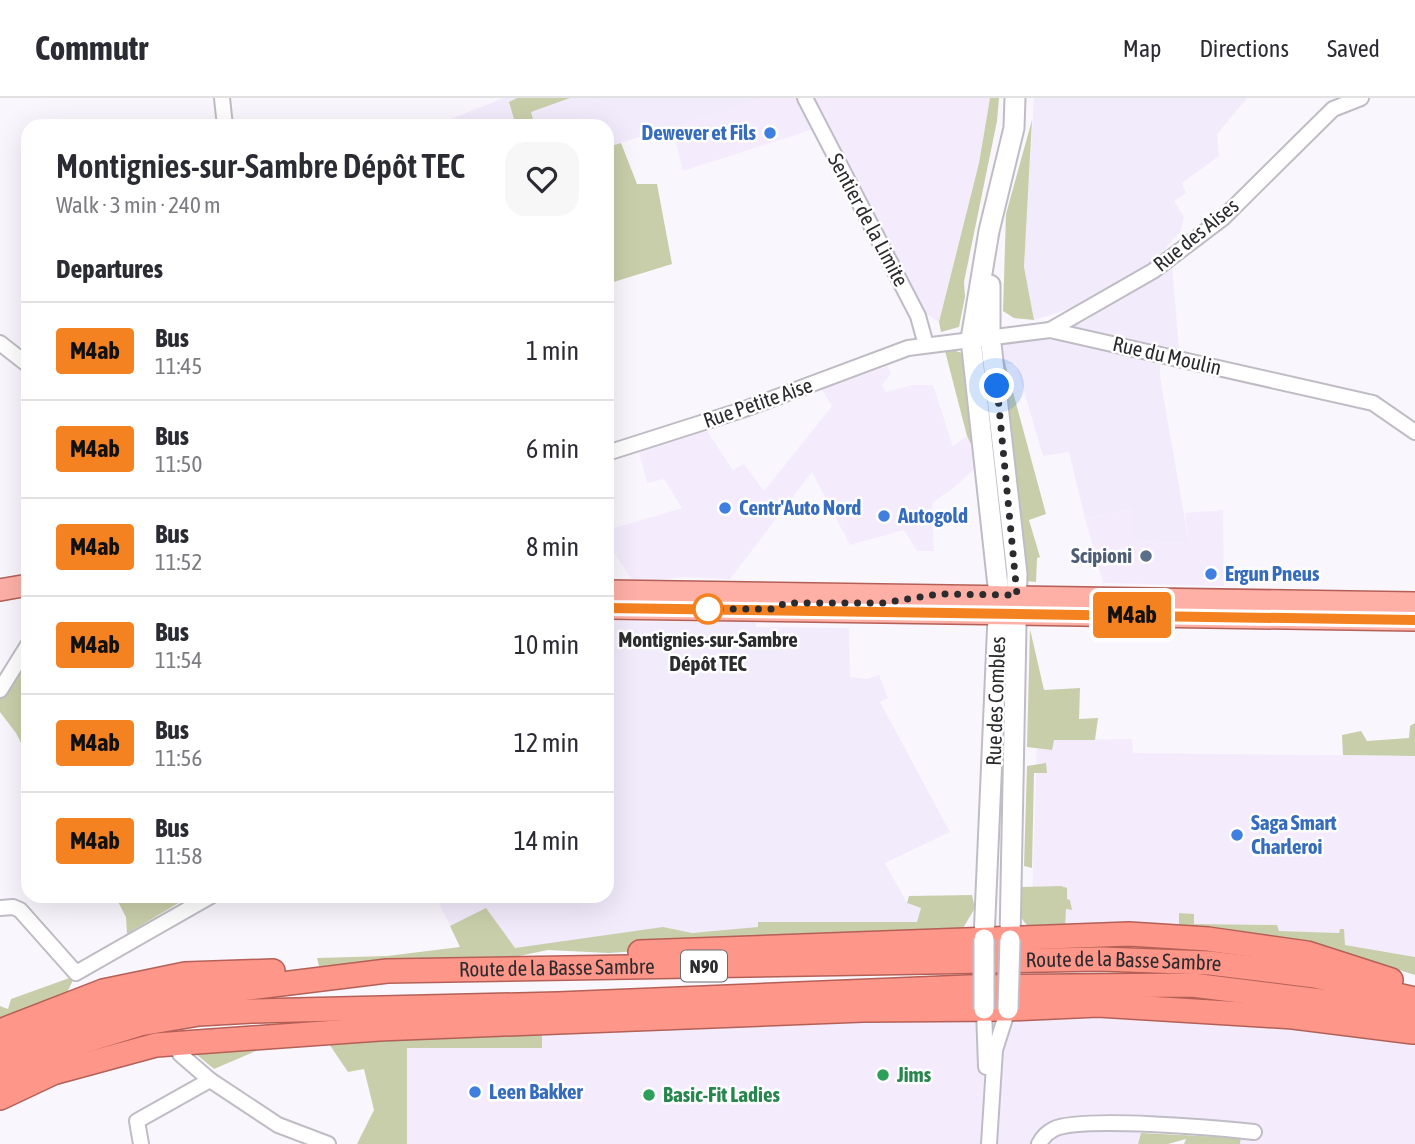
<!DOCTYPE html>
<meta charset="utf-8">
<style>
body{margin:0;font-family:"Asap Condensed",sans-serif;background:#f7f7f7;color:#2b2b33;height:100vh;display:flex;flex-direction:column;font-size:26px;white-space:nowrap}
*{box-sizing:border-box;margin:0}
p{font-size:23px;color:#7c7c81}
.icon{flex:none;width:38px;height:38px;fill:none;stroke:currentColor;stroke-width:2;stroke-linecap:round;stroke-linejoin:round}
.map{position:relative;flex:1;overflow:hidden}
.sheet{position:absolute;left:21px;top:21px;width:593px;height:784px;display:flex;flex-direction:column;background:#fff;border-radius:21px;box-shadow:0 7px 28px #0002}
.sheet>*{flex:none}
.badge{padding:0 14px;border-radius:5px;font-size:24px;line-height:46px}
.you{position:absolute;width:35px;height:35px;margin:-18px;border:5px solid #fff;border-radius:50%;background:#1a73e8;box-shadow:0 0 0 10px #1a73e833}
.map>.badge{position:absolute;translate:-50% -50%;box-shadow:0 0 0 4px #fff}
h2{padding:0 35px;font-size:26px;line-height:63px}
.round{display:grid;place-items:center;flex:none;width:74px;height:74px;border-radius:21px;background:#f7f7f7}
.summary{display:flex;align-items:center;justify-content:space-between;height:119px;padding:0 35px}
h1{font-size:33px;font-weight:600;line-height:52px}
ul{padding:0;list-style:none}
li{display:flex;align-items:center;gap:21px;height:98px;padding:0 35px;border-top:2px solid #e1e1e2}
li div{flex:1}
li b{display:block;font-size:26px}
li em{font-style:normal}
li .badge{min-width:77px;font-weight:700;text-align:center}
header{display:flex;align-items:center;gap:42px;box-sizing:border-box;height:98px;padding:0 35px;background:#fff;border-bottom:2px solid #e1e1e2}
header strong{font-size:33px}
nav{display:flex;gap:38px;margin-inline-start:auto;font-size:24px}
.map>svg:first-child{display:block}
.built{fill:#f4ecfd}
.industrial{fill:#f2ebfc}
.green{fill:#c9ceaa}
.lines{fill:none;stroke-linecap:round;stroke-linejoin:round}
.minor-casing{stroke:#c0bcc5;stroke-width:18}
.secondary-casing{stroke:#c0bcc5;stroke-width:23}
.primary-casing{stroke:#b46056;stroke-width:24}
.trunk-casing{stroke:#b46056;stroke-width:26}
.minor{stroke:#fff;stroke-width:14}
.secondary{stroke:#fff;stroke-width:19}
.primary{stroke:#feb0a7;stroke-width:21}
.trunk{stroke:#fe968a;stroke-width:23}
.secondary-bridge-casing{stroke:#c0bcc5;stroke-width:23;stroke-linecap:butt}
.secondary-bridge{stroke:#fff;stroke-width:19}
.line-casing{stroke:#fff;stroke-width:16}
.line{stroke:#f58220;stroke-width:10}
.walk{stroke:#2c2b2e;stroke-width:7;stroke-dasharray:0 12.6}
.shop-dot{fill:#3f7fe0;stroke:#fff;stroke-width:2.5}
.service-dot{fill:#5c6f8a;stroke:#fff;stroke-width:2.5}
.stop-dot{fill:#fff;stroke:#f58220;stroke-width:3.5}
.leisure-dot{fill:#2e9e5b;stroke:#fff;stroke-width:2.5}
.labels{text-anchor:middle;stroke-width:5;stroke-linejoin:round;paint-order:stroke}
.shield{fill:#fff;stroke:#6b6b6d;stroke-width:2}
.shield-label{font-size:19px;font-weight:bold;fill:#2c2b2e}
.shop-label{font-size:21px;font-weight:bold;fill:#366cbe;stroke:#fff;text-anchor:start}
.street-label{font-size:21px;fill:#2c2b2e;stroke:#fff}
.service-label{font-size:21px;font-weight:bold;fill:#4e5e75;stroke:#fff;text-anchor:end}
.stop-label{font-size:21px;font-weight:bold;fill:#2c2b2e;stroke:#fff}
.leisure-label{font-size:21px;font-weight:bold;fill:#27864d;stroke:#fff;text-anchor:start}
</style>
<header>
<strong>Commutr</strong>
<nav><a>Map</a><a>Directions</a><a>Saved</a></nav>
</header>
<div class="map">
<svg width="1415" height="1046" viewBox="0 0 1415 1046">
<rect width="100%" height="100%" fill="#faf6fe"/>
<g class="built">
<polygon points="767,0 990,0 979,65 939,224 913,207 817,30 683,73 672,29"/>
<polygon points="888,268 891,276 882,287 886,294 913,287 933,287 953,348 967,338 974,351 985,361 956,388 932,405 934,453 917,453 904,432 850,447 812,374 730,481 685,479 633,484 607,444 607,432 682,410 664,381 647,385 639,354 687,336 707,333 733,372 744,366 764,393 832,308 822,292"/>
<polygon points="1133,411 1135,443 1180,445 1189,445 1185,415 1223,412 1224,488 1103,485 1085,420"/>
<polygon points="1132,641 1133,655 1415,658 1415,859 1344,847 1344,831 1340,835 1277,833 1277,827 1194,826 1193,816 1179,815 1179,828 1065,831 1032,806 1037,642"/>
<polygon points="1075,917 1266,925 1415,947 1415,1046 1240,1046 1241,1040 1179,1035 1141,1035 1138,1046 407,1046 407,949 541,950 542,930"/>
</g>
<g class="industrial">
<polygon points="503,0 517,0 509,4 516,28 434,28"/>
<polygon points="570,0 767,0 607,49 607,28 535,28 531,14"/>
<polygon points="1034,0 1247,0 1217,36 1219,58 1182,85 1186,95 1174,103 1184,119 1181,132 1157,161 1088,205 1034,222 1024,169"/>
<polygon points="1172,167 1179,252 1160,266 1160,279 1189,445 1134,443 1132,411 1085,420 1069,354 1043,358 1016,266 1006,266 1000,246 1082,225"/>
<polygon points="607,523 755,524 756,529 849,530 850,579 867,581 879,577 888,600 880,604 950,734 885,765 907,805 921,809 918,824 759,824 758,829 728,833 688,835 661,832 465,857 435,798 607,798"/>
</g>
<g class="green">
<polygon points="517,0 570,0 531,14 535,28 516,28 509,4"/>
<polygon points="990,0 999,0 997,23 964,184 965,199 959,229 941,234 939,224 979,65"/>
<polygon points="1032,22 1024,169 1034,222 1014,220 1003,213 1006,116"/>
<polygon points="621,45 637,86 657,86 672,166 607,186 607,49"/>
<polygon points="1000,246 1046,416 1029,422 1040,459 1037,460 1036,484 1026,483 1022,479 1007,291 1000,276"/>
<polygon points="944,249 971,258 974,352 967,338"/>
<polygon points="1030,531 1044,592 1080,590 1079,621 1098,620 1095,642 1054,642 1052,652 1027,649"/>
<polygon points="28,550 28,658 16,635 0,614 0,595"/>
<polygon points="1415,625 1415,658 1343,657 1342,637 1361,633 1367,643 1409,640 1410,628"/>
<polygon points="1046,665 1047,675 1034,675 1032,770 1024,768 1027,668"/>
<path d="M1061,788l6,2v11l3,1 2,10 -6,-1 -1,20c-10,-1 -24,1 -34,-2 -13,-4 -15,-30 -9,-40z"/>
<polygon points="972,797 975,810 959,837 876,837 609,855 548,852 495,863 319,868 317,860 387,858 460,849 450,828 486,810 515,850 663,829 692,835 758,829 758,824 917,824 921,810 907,805 909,798"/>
<polygon points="115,798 190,798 127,836 126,819"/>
<polygon points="1179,815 1194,816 1194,826 1277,827 1279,833 1339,835 1340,831 1344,831 1345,847 1415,859 1415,877 1352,857 1179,828"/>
<polygon points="75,878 64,901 0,925 0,908 8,911 11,901"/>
<polygon points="542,930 542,950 407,950 407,1046 357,1046 374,1012 364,971 348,974 325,940"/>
<polygon points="263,950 214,971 191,952"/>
<polygon points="1141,1035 1241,1040 1240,1046 1184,1046 1186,1041 1168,1046 1138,1046"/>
</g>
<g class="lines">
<defs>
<g id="minor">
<polyline points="222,0 225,28"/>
<polyline points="805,0 918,218 926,247"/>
<polyline points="1050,232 1153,173 1223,120 1333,11 1361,0"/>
<polyline points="0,245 28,267"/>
<polyline points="607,355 742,312 908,250 1050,232 1373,305 1415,334"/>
<polyline points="0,592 28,547"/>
<polyline points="0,810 13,809 20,812 76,875 211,798"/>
<polyline points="984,911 986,969"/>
<polyline points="180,956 210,982"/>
<polyline points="141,1046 137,1023 210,982 278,1027 328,1046"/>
<polyline points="989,1046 995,952 1008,911"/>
<path d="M1039,1046c3,-6 9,-12 15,-15 27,-13 165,-1 200,3"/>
</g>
<g id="secondary">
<polyline points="990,187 990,237 1017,476 1010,842"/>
<polyline points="984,841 999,497 971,241 989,133 1014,30 1015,0"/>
</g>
<g id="primary">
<polyline points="0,492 28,487"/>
<polyline points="607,493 1415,505"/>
<polyline points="607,510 1415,522"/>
</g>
<g id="trunk">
<polyline points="640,854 1129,836 1208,841 1307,855 1391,882"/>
<polyline points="0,933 103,893 185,876 273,873"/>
<path id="s1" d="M0,953l71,-28 88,-24 228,-28 714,-12 109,4 105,13 100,23"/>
<polyline points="0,977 75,946 140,926 199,916 252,913 558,906 968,889 1192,887 1345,906 1415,922"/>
<polyline points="0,1000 53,975 156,947 379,931 863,912 1008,911 1098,907 1293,919 1413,934"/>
</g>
</defs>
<use href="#minor" class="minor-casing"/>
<use href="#secondary" class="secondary-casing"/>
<use href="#primary" class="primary-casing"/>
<use href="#trunk" class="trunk-casing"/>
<use href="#minor" class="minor"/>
<use href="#secondary" class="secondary"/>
<use href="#primary" class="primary"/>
<use href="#trunk" class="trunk"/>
<defs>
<g id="secondary-bridge">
<polyline points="984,911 984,841"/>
<polyline points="1008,911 1010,842"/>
</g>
</defs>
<use href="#secondary-bridge" class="secondary-bridge-casing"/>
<use href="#secondary-bridge" class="secondary-bridge"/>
</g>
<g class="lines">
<defs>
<polyline id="line" points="607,510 1415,522"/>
</defs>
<use href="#line" class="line-casing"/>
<use href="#line" class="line"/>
<polyline class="walk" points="708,511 775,511 785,505 883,505 939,496 1017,497 997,288"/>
</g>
<g class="shop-dot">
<circle cx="770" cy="35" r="7"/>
<circle cx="725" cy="410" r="7"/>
<circle cx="884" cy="418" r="7"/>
<circle cx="1211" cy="476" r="7"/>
<circle cx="1237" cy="737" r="7"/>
<circle cx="475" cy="994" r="7"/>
</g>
<circle class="service-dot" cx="1146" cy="458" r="7"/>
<circle class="stop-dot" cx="708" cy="511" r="14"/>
<g class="leisure-dot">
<circle cx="883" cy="977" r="7"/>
<circle cx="649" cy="997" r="7"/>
</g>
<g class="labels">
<rect class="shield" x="681" y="852.5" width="46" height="31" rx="5"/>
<g class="shield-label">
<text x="704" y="875">N90</text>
</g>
<g class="shop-label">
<text x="756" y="42" text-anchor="end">Dewever et Fils</text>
<text x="739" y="417">Centr'Auto Nord</text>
<text x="898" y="425">Autogold</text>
<text x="1225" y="483">Ergun Pneus</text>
<text x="1251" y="732">Saga Smart<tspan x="1251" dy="24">Charleroi</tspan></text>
<text x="489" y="1001">Leen Bakker</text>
</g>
<g class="street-label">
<text transform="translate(868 122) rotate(62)" y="7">Sentier de la Limite</text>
<text transform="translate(1196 137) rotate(-39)" y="7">Rue des Aises</text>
<text transform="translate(1167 258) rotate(13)" y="7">Rue du Moulin</text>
<text transform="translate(758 305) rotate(-19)" y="7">Rue Petite Aise</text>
<text transform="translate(996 603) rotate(-88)" y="7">Rue des Combles</text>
<text dy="7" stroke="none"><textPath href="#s1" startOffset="1134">Route de la Basse Sambre</textPath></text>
<text dy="7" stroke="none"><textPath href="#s1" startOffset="567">Route de la Basse Sambre</textPath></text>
</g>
<g class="service-label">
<text x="1132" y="465">Scipioni</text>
</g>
<g class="stop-label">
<text x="708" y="549">Montignies-sur-Sambre<tspan x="708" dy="24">Dépôt TEC</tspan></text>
</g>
<g class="leisure-label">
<text x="897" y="984">Jims</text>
<text x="663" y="1004">Basic-Fit Ladies</text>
</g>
</g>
</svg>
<div class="you" style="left:997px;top:288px"></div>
<b class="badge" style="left:1132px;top:517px;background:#f58220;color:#111">M4ab</b>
<section class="sheet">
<div class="summary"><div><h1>Montignies-sur-Sambre Dépôt TEC</h1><p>Walk · 3 min · 240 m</p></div><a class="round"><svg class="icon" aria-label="heart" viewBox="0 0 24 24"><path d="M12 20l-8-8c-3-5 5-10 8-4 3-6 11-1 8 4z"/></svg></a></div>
<h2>Departures</h2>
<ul>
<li><span class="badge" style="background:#f58220;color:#111">M4ab</span><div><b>Bus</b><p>11:45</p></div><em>1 min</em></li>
<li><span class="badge" style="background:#f58220;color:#111">M4ab</span><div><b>Bus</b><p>11:50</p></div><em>6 min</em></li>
<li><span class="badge" style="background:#f58220;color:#111">M4ab</span><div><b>Bus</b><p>11:52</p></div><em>8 min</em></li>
<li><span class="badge" style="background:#f58220;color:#111">M4ab</span><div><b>Bus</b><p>11:54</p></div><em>10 min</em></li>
<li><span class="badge" style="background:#f58220;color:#111">M4ab</span><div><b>Bus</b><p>11:56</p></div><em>12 min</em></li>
<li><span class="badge" style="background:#f58220;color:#111">M4ab</span><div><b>Bus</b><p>11:58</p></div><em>14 min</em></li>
</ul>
</section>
</div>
